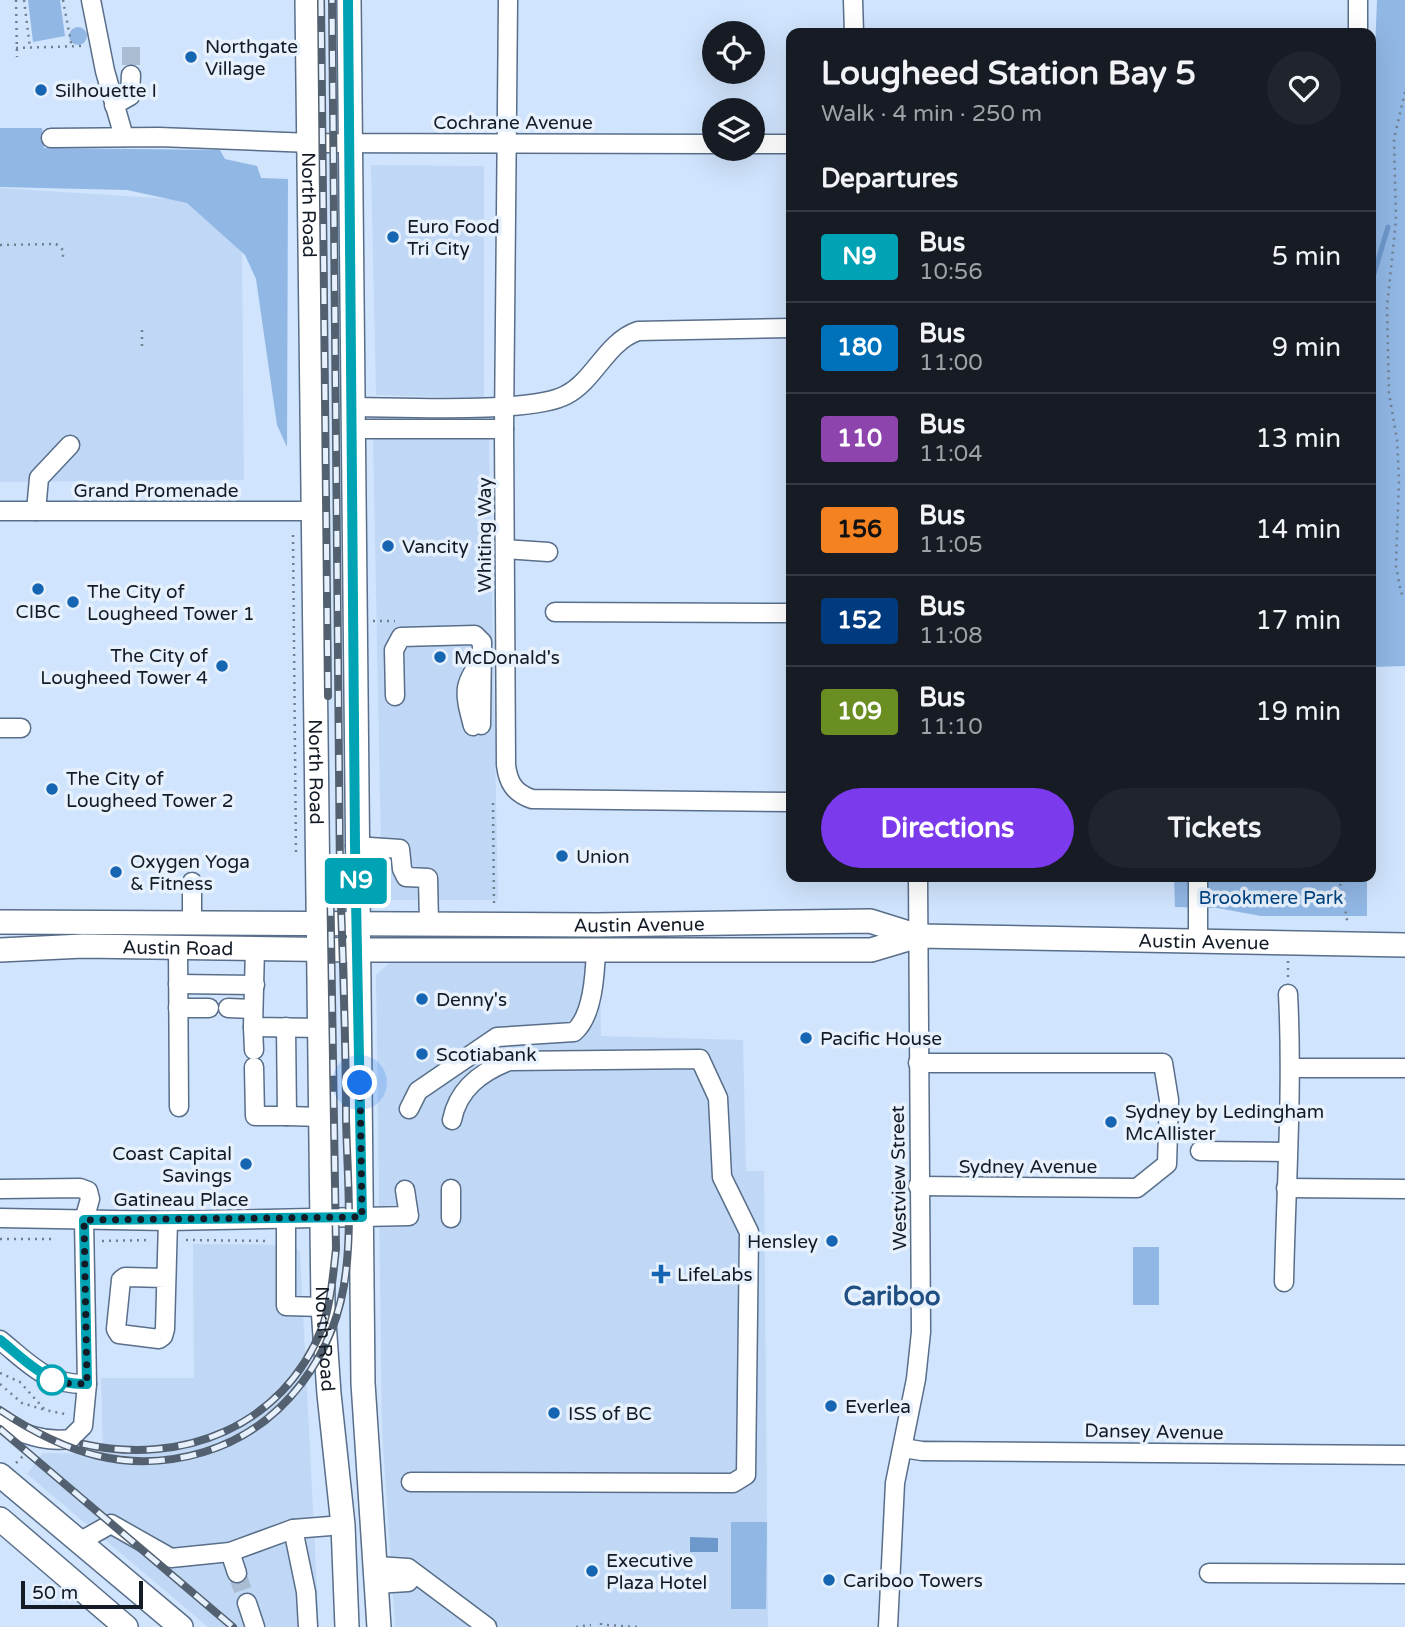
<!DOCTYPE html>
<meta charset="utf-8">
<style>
body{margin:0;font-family:"Varela Round",sans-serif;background:#20242c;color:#f1f3f6;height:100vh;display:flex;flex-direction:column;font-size:26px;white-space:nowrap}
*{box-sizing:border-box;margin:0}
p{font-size:23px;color:#9ea1a6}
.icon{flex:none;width:38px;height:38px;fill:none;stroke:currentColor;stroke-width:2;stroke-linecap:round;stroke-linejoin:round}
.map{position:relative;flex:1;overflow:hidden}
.panel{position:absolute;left:786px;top:28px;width:590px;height:854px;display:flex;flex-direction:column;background:#171b24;border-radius:14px;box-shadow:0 7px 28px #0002}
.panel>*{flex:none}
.badge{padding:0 14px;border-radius:5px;font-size:24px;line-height:46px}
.controls{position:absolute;left:702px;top:21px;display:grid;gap:14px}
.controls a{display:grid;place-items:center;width:63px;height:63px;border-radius:50%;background:#171b24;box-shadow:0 7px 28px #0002;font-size:35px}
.scale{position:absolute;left:21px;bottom:18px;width:122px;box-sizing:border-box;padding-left:7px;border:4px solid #131c26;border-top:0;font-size:19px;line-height:24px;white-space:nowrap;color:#131c26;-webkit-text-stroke:5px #e6f1fd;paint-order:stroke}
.you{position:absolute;width:35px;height:35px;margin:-18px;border:5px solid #fff;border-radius:50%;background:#1a73e8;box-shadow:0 0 0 10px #1a73e833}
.map>.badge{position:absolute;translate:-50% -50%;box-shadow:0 0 0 4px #fff}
h2{padding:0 35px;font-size:26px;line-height:63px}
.round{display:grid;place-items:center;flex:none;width:74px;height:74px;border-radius:37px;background:#20242c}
.head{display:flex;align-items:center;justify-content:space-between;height:119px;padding:0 35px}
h1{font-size:33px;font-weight:800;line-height:52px}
.primary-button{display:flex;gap:14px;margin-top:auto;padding:14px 35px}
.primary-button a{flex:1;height:80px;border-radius:42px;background:#7c3aed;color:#fff;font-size:28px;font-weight:800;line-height:80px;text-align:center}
.primary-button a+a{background:#20242c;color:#f1f3f6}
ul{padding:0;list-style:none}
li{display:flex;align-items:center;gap:21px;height:91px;padding:0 35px;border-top:2px solid #363941}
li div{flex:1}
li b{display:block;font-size:26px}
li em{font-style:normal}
li .badge{min-width:77px;font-weight:700;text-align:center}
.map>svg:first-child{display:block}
.built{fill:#c0d8f5}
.green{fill:#91b7e4}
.water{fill:#6d98cc}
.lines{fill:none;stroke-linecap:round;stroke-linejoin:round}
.stream{stroke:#6d98cc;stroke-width:5}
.minor-tunnel{stroke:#aabcd2;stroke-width:18;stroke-dasharray:18 9;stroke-linecap:butt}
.minor-casing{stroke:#586e89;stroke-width:21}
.major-casing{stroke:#586e89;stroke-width:26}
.path{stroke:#718091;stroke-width:2.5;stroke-dasharray:2 5;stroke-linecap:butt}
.minor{stroke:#fff;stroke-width:18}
.major{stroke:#fff;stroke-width:23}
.rail-casing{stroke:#53606f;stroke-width:8}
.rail{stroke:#e6f1fd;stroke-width:5;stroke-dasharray:16;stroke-linecap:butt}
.line-casing{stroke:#fff;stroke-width:16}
.line{stroke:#00a3b4;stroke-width:10}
.walk{stroke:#131c26;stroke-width:7;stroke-dasharray:0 12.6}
.poi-dot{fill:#1565b3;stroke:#e6f1fd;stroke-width:2.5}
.stop-dot{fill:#fff;stroke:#00a3b4;stroke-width:3.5}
.labels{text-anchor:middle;stroke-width:7;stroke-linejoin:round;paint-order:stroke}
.poi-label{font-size:19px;fill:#131c26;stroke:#e6f1fd;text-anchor:start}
.street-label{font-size:19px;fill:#131c26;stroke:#e6f1fd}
.park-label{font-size:19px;fill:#004482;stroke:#e6f1fd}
.district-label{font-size:26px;font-weight:bold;fill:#1f4e82;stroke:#e6f1fd}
</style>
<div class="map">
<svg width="1405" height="1627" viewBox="0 0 1405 1627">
<rect width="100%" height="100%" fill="#d0e4fd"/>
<g class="built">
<polygon points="371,165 484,166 484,398 376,395"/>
<polygon points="0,188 188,200 242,248 244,480 0,482"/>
<polygon points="373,438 489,439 498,900 382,900"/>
<polygon points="390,962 600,962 601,1036 743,1040 746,1171 764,1171 768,1627 395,1627 382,1432 376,975"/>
<polygon points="193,1244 294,1245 300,1252 319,1627 208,1627 27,1474 43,1453 103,1454 101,1378 194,1378"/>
</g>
<g class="green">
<polygon points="28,0 60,0 65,36 33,42"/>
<polygon points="1377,0 1405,0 1405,666 1370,667 1370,178"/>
<circle cx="78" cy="36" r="9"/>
<polygon points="0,128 42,128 44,148 220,150 225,159 257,166 261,178 288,179 287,447 277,425 256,279 245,255 187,203 127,190 0,187"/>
<polygon points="1174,877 1367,877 1367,916 1261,916 1217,908 1175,907"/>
<rect x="1133" y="1247" width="26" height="58"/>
<polygon points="731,1522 767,1522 766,1609 731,1609"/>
</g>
<polygon class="water" points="690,1537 718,1538 718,1552 690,1552"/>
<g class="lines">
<polyline class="stream" points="1370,287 1388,227"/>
<g class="minor-tunnel">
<polyline points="131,47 131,75"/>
<polyline points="237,1573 247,1603"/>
</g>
<defs>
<g id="minor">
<polyline points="91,0 105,71 124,137"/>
<path d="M508,0l-4,429 2,336c2,17 8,28 26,34l259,3"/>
<polyline points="853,0 854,33"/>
<polyline points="1358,33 1358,0"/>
<polyline points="114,105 130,96 131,75"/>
<polyline points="51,138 159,137 311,143 714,144"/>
<polyline points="752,144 791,144"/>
<path d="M351,407c47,0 180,7 215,-12 29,-15 40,-53 72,-64l153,-3"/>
<polyline points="352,429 504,429"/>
<polyline points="0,511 311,511"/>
<polyline points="36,511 39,478 70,445"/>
<polyline points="505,549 548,552"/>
<polyline points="555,612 791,613"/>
<polyline points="395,696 394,650 401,637 475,635 482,642 481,725"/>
<path d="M473,726c-8,-31 -12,-40 9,-66"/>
<polyline points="0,728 21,728"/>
<polyline points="355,846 400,849 402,869 406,877 428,878 429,923"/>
<polyline points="192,921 192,882"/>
<polyline points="1198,940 1198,877"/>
<polyline points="178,948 179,1107"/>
<polyline points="255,948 253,1027 322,1028"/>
<polyline points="178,984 255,985"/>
<polyline points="178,1008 209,1008"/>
<polyline points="228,1008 253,1009"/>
<polyline points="253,1027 254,1050"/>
<polyline points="918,1063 1163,1063 1169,1100 1167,1164 1137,1188 918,1186"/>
<polyline points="254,1067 255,1116 287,1116 286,1027"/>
<polyline points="1291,1068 1405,1068"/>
<path d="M409,1109l9,-18 79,-54 77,-5c19,-16 21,-58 22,-82"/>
<polyline points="287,1116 322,1117"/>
<polyline points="1200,1151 1286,1152"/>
<polyline points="1286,1188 1405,1189"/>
<path d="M0,1189l80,-1 8,3 2,8 -6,21 3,164 -4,42 -13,13c-24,3 -51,-4 -70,-20"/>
<polyline points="0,1218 168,1221 409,1216 405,1190"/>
<polyline points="451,1218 451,1189"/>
<polyline points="286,1219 286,1306 323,1307"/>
<polyline points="166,1278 125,1277 121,1280 116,1329 119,1334 159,1339 163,1336 165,1329 168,1221"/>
<path d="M1284,1282c2,-96 9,-192 4,-288"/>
<path d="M0,1340c30,24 46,45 87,44"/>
<polyline points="903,1448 922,1451 1405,1455"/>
<path d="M411,1482l322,1 13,-8 3,-243 -27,-55 -4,-79 -18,-39 -191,2c-28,11 -51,28 -57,59"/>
<polyline points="79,1542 111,1524 171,1558 230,1552 293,1529"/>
<polyline points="230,1552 237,1573"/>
<polyline points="376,1566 408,1568 487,1627"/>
<polyline points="1209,1573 1405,1574"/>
<polyline points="376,1584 408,1582 415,1574"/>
<polyline points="247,1603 255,1627"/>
<polyline points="308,1627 306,1592 293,1529 343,1525"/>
<polyline points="888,1627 895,1483 916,1379 921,1332 918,877"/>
</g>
<g id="major">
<path id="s1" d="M307,0l16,1307 6,87 14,131 4,102"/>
<polyline points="349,0 363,1383 379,1627"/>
<path id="s2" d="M0,922l596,3 274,-4 48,15"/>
<path id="s3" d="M0,950l83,-4 274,4h514l47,-14 487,9"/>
<polyline points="0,1475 181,1627"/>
<polyline points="0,1519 126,1627"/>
</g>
</defs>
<use href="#minor" class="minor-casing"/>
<use href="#major" class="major-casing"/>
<g class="path">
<polyline points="16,0 17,57"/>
<polyline points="24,0 30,48"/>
<polyline points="63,0 72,48"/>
<polyline points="16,48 83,46"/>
<polyline points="1405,92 1394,139 1396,220 1387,307 1389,393 1397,440 1399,479 1396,566 1401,593 1405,595"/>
<polyline points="0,245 56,244 63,250 63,261"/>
<polyline points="142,330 142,347"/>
<polyline points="293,535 296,857"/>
<polyline points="373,621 395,621"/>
<polyline points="493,803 494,904"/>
<polyline points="1339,877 1348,925"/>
<polyline points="1288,961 1288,979"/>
<polyline points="0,1239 54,1239"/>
<polyline points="186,1240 270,1241"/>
<polyline points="102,1241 151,1240"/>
<polyline points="0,1373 20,1382 45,1410 65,1414"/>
<polyline points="0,1384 22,1403 45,1410"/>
<polyline points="16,1463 26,1453"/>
<polyline points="601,1625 601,1621"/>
<polyline points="607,1625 637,1627"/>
<polyline points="576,1627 591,1625"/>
</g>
<use href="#minor" class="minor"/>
<use href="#major" class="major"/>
<defs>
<g id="rail">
<polyline points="321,0 328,696"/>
<path d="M0,1410c64,43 128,65 204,42 80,-24 133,-99 142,-181 6,-50 1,-103 0,-153 0,-80 -3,-159 -6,-239l-8,-879"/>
<polyline points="0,1429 233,1627"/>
<path d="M83,1444c99,22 200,-17 239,-116 9,-25 11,-53 14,-79l-6,-378"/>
</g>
</defs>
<use href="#rail" class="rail-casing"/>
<use href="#rail" class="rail"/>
</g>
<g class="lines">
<defs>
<path id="line" d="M0,1340c30,24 46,45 87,44l-3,-164 278,-3 -7,-371 -7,-846"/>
</defs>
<use href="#line" class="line-casing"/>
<use href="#line" class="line"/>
<polyline class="walk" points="52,1380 48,1379 59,1383 87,1384 84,1220 362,1217 360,1083"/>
</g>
<g class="poi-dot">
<circle cx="191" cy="57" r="7"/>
<circle cx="41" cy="90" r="7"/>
<circle cx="393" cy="237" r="7"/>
<circle cx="388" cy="546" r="7"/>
<circle cx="38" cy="589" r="7"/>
<circle cx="73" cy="602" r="7"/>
<circle cx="440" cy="657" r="7"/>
<circle cx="222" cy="666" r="7"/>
<circle cx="52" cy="789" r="7"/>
<circle cx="562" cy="856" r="7"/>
<circle cx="116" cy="872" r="7"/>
<circle cx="422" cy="999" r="7"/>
<circle cx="806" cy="1038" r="7"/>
<circle cx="422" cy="1054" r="7"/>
<circle cx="1111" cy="1122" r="7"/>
<circle cx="246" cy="1164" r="7"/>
<circle cx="832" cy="1241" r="7"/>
<path d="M657.5 1263.5h7v7h7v7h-7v7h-7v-7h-7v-7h7z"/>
<circle cx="831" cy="1406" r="7"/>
<circle cx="554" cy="1413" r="7"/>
<circle cx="592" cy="1571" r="7"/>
<circle cx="829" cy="1580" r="7"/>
</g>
<circle class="stop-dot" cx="52" cy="1380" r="14"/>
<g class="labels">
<g class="poi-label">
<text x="205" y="53">Northgate<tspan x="205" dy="22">Village</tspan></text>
<text x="55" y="97">Silhouette I</text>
<text x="407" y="233">Euro Food<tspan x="407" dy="22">Tri City</tspan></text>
<text x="402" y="553">Vancity</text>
<text x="87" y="598">The City of<tspan x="87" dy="22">Lougheed Tower 1</tspan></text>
<text x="38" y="618" text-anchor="middle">CIBC</text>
<text x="208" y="662" text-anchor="end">The City of<tspan x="208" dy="22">Lougheed Tower 4</tspan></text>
<text x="454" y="664">McDonald's</text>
<text x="66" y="785">The City of<tspan x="66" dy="22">Lougheed Tower 2</tspan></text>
<text x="576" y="863">Union</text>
<text x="130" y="868">Oxygen Yoga<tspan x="130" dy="22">&amp; Fitness</tspan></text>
<text x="436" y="1006">Denny's</text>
<text x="820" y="1045">Pacific House</text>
<text x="436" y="1061">Scotiabank</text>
<text x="1125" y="1118">Sydney by Ledingham<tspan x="1125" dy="22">McAllister</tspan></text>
<text x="232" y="1160" text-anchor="end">Coast Capital<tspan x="232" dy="22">Savings</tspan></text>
<text x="818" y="1248" text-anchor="end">Hensley</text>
<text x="677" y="1281">LifeLabs</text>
<text x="845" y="1413">Everlea</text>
<text x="568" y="1420">ISS of BC</text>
<text x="606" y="1567">Executive<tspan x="606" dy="22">Plaza Hotel</tspan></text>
<text x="843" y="1587">Cariboo Towers</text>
</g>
<g class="street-label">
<text x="513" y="129">Cochrane Avenue</text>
<text dy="7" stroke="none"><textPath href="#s1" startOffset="205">North Road</textPath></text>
<text x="156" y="497">Grand Promenade</text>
<text transform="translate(484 535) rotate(-90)" y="7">Whiting Way</text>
<text dy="7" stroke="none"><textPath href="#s1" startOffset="772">North Road</textPath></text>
<text dy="7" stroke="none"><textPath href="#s2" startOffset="639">Austin Avenue</textPath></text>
<text dy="7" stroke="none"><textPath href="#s3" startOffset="1206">Austin Avenue</textPath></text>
<text dy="7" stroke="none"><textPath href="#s3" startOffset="178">Austin Road</textPath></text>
<text x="1028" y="1173">Sydney Avenue</text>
<text transform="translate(898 1178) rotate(-91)" y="7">Westview Street</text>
<text x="181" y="1206">Gatineau Place</text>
<text dy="7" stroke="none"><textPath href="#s1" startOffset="1339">North Road</textPath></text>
<text transform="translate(1154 1431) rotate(1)" y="7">Dansey Avenue</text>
</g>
<g class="park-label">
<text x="1271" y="904">Brookmere Park</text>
</g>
<g class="district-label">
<text x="892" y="1305">Cariboo</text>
</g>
</g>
</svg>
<div class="controls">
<a><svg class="icon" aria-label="locate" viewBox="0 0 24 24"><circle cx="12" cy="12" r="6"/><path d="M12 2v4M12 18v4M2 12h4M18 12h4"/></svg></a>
<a><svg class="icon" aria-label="layers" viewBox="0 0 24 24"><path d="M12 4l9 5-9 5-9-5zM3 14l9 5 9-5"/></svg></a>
</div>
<div class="scale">50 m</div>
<div class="you" style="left:360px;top:1083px"></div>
<b class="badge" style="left:356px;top:881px;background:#00a3b4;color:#fff">N9</b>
<section class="panel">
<div class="head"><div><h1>Lougheed Station Bay 5</h1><p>Walk · 4 min · 250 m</p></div><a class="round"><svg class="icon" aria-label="heart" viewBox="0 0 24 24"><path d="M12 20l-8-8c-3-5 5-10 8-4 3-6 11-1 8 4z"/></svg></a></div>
<h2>Departures</h2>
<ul>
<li><span class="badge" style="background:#00a3b4;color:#fff">N9</span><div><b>Bus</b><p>10:56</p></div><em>5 min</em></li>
<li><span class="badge" style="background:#0072bc;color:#fff">180</span><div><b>Bus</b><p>11:00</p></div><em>9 min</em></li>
<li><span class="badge" style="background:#8e44ad;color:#fff">110</span><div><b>Bus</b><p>11:04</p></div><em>13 min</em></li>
<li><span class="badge" style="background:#f58220;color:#111">156</span><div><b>Bus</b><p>11:05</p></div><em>14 min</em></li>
<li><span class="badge" style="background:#003b80;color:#fff">152</span><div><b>Bus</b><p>11:08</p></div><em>17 min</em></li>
<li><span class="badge" style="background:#6b8e23;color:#fff">109</span><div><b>Bus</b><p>11:10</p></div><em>19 min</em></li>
</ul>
<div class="primary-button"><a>Directions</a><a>Tickets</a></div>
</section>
</div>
